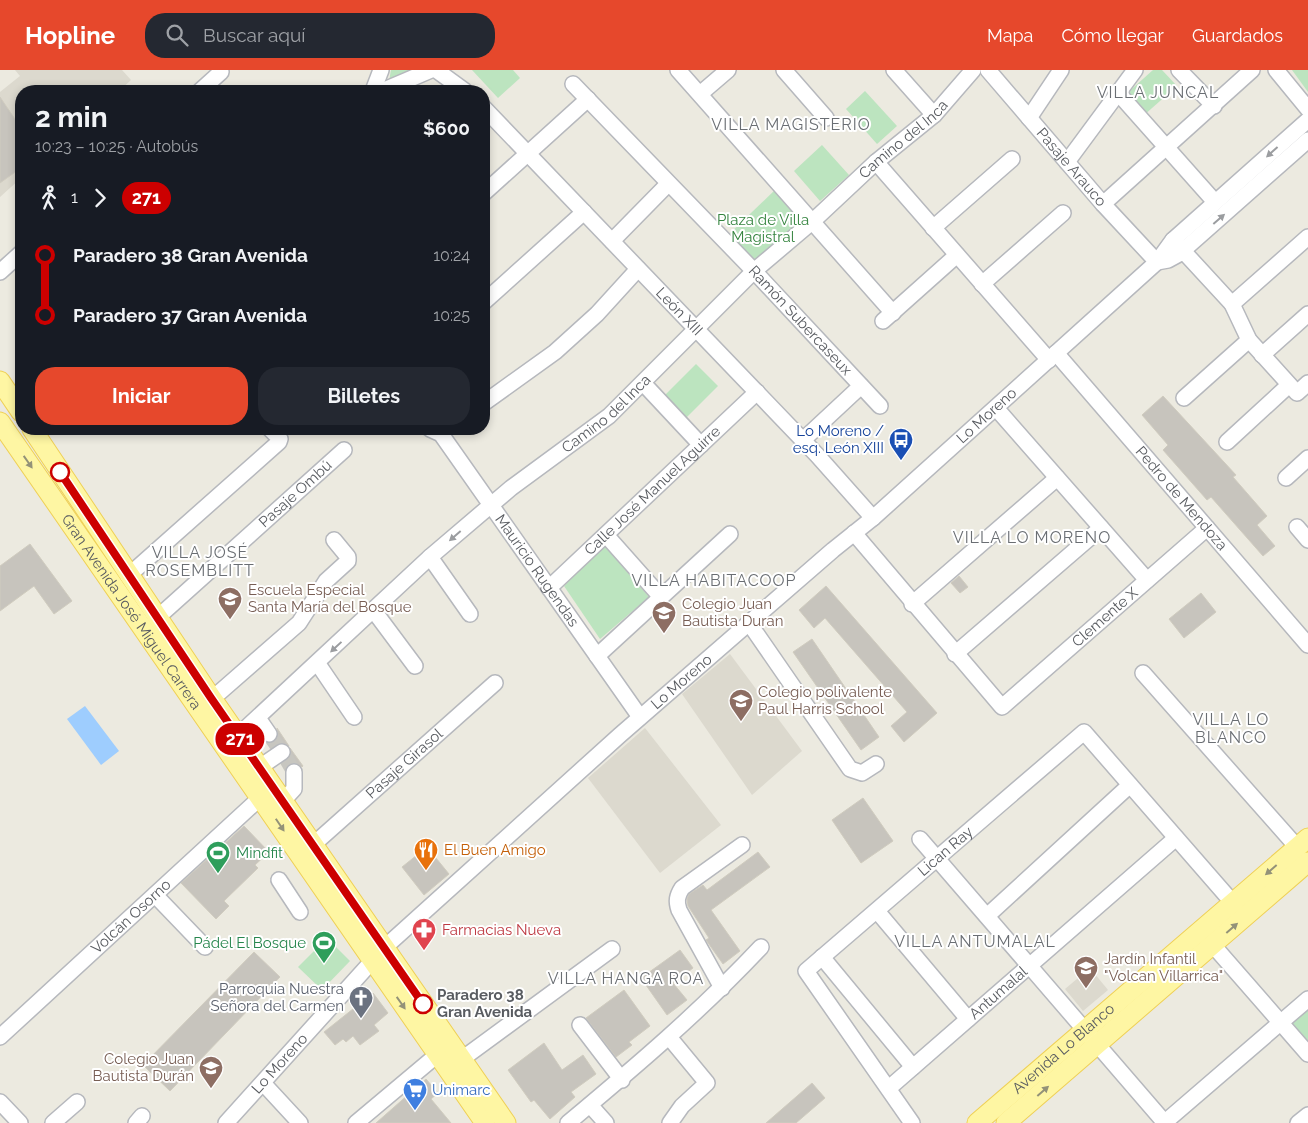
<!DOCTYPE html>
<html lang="es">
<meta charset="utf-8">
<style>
body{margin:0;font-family:Raleway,sans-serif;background:#242831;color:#f1f3f6;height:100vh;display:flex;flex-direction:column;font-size:19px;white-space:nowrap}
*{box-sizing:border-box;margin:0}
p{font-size:16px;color:#9ea1a6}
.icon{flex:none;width:28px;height:28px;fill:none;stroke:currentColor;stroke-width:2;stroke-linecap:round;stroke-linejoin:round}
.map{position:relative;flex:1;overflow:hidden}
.panel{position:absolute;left:15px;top:15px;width:475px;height:350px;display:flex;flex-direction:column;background:#171b24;border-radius:20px;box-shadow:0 2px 8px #0003}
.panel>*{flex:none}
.badge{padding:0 10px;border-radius:16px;font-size:18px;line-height:32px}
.map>.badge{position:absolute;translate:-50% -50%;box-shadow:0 0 0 2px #fff}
.legs{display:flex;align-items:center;gap:8px;height:55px;padding:0 20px;font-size:16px}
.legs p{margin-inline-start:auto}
.overview{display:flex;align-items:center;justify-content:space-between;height:85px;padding:0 20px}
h1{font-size:28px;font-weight:700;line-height:38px}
.button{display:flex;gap:10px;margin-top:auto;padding:10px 20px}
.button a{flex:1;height:58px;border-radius:20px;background:#e6482c;color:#fff;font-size:20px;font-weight:700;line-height:58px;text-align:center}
.button a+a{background:#242831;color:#f1f3f6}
ul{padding:0 20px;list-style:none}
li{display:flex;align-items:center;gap:18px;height:60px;font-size:19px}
li i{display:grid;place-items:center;width:8px;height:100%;margin:0 6px;background:currentColor}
li i::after{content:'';width:12px;height:12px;margin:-6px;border:4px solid;border-radius:50%;background:#171b24}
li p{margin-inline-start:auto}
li:first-child i{background:linear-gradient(#0000 50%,currentColor 0)}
li:last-child i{background:linear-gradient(currentColor 50%,#0000 0)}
header{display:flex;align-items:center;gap:30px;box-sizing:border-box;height:70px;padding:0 25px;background:#e6482c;color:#fff}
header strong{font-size:24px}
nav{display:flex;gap:28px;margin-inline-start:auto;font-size:18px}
.search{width:350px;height:45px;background:#242831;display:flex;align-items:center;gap:12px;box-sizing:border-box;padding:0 18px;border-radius:20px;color:#9ea1a6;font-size:19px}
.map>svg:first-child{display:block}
.education{fill:#dcd9ce}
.green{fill:#bce4bf}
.water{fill:#9ecdfe}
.building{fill:#c7c4bd;stroke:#d0ccbf}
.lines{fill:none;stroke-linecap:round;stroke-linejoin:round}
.minor-tunnel{stroke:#c7c6c0;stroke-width:15;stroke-dasharray:15 8;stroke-linecap:butt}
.minor-casing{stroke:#b6b8bd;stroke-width:18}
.major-casing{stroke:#efd056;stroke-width:21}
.minor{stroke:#fff;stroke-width:15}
.major{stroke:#fef6a3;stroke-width:19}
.oneway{fill:#9b9da0}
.oneway2{fill:#939278}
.line-1-casing{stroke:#fff;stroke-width:11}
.line-1{stroke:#c00;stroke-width:8}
.stop-1-dot{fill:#fff;stroke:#c00;stroke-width:2.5}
.labels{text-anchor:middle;stroke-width:4;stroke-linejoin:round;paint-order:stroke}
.street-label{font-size:15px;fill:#595c61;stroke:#fff}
.park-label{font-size:15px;fill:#35843f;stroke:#fff}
.transit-label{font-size:15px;fill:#164399;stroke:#fff;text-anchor:end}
.education-label{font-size:15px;fill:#785e54;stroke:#fff;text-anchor:start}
.food-label{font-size:15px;fill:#c56008;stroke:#fff;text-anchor:start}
.leisure-label{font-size:15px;fill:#27864d;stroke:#fff;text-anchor:start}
.health-label{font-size:15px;fill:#be3a42;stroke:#fff;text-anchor:start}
.worship-label{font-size:15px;fill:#5b616d;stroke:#fff;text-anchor:end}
.stop-label{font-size:15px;font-weight:bold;fill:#595c61;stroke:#fff;text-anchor:start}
.shop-label{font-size:15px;fill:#366cbe;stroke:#fff;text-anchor:start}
.neighbourhood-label{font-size:16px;letter-spacing:1px;fill:#6a6e73;stroke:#fff}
</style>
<header>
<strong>Hopline</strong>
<div class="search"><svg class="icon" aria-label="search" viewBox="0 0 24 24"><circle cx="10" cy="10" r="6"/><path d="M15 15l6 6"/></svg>Buscar aquí</div>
<nav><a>Mapa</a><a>Cómo llegar</a><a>Guardados</a></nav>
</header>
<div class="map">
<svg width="1308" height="1053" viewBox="0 0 1308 1053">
<rect width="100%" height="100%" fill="#eceae0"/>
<g class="education">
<polygon points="15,0 122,0 131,10 119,21 21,21 21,108 0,127 0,22 20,6"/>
<polygon points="730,584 802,681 752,725 682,624"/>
<polygon points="645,658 721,755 660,803 588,708"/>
<polygon points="1090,898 1108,920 1083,941 1065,919"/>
</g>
<g class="green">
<polygon points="391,0 424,0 389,11"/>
<polygon points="472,0 513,0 520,8 498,28"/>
<polygon points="1153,0 1162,0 1177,16 1143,46 1125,25"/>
<polygon points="1292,0 1308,0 1308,22"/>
<polygon points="865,21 897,56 877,74 846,39"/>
<polygon points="822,75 849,105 820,131 794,101"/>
<polygon points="776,119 803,148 753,196 726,167"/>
<polygon points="696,294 718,316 685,349 663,327"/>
<polygon points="604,475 649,527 600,569 564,516"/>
<polygon points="327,868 350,891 322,920 298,897"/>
<polygon points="1308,939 1308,976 1290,956"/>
</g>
<polygon class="water" points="85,636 119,681 101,695 67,649"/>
<g class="building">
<polygon points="0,27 21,58 21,98 0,113"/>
<polygon points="1163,326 1236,405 1233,407 1267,446 1257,455 1275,476 1263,486 1211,427 1207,430 1163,380 1168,375 1142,345"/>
<polygon points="30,474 72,531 54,544 34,516 0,541 0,496"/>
<polygon points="959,506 968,517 960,523 951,513"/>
<polygon points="826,516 937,643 904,672 891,656 907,642 825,548 814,558 799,540"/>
<polygon points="1201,523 1216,542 1184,568 1169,549"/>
<polygon points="812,569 879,667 861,680 793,582"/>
<polygon points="277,658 289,676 281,673 271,678 267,673 274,672 277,668"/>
<polygon points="290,678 303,696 302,697 294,693 285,699 282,694 290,686"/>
<polygon points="863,728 893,771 861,793 832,750"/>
<polygon points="244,756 269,782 255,795 258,798 224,831 229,836 216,849 181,813"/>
<polygon points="427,777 449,804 424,825 402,797"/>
<polygon points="758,782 770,797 711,840 740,881 723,894 706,870 709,868 688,836 687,829 689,824 703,815 707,820"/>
<polygon points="680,880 693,898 673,913 687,930 667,945 641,908"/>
<polygon points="254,882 280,907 170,1021 143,995"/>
<polygon points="624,920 650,956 629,972 632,975 616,987 586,948"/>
<polygon points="373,923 388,943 374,955 379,961 360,975 353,966 346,972 343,969 335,975 324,962"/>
<polygon points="544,973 562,1000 583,985 596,1004 571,1022 575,1027 550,1049 534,1030 531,1032 508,1000"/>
<polygon points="426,1009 438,1023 431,1029 451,1053 376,1053"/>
<polygon points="812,1013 825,1028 796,1053 766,1053"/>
</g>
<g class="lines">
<g class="minor-tunnel">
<polyline points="269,664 280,680"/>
<polyline points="284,685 294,702"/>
</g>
<defs>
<g id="minor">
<polyline points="436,0 465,21"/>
<polyline points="678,0 893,243"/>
<polyline points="784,0 826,48"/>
<polyline points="894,0 934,45"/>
<path id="s1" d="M988,0l115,134 54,58"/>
<polyline points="1179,0 1214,36"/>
<polyline points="1276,0 1308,39"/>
<path id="s2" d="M573,14l181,187 126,135"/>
<polyline points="200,21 221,2"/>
<polyline points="373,21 381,0"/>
<polyline points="382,21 431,0"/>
<polyline points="700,24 728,0"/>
<polyline points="1119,24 1215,132"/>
<path id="s3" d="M484,38l333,347 56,63"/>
<polyline points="1029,48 1061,0"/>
<polyline points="876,92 1049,290"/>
<polyline points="1067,92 1135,0"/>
<polyline points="484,123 588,29"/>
<polyline points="1103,134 1252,0"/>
<polyline points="933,158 1012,89"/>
<polyline points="1173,170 1232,234 1249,270 1297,323 1308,313"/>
<polyline points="612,171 668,114"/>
<polyline points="1157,192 1168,190 1179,184 1308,70"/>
<polyline points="0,202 21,183"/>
<polyline points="982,214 1063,143"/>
<polyline points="484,232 584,142"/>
<polyline points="1232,234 1308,167"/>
<polyline points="883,251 957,185"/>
<path id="s4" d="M1056,283l252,292"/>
<polyline points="1262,285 1308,244"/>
<polyline points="643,313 701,375"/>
<polyline points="1184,328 1249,270"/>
<polyline points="484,333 555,282 597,244 638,199"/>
<polyline points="996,338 1147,510"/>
<path id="s5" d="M430,359l11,5 199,283"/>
<polyline points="803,370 861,316"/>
<polyline points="1227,372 1289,315"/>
<polyline points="1286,408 1308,388"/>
<polyline points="1297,457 1308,470"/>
<path id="s6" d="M854,463l148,174 205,-179"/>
<polyline points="606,465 661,527"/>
<polyline points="430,487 470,544"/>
<polyline points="128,506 279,372 280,369 270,359"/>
<path id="s7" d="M549,518l208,-196"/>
<polyline points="912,534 1057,408"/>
<polyline points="374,541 415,596"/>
<path id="s8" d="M157,548l187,-168"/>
<polyline points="749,553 850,699 862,703 876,694"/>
<polyline points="955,584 1101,458"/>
<polyline points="597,586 730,464"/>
<polyline points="318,594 354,647"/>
<polyline points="1143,603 1297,777"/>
<polyline points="211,627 220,622 299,553 326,511 348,491 348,487 334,470"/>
<polyline points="258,648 269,664"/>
<path id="s9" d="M231,672l199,-185 81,-69 98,-72 145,-145 59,-50 63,-59 58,-47 39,-45"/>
<polyline points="260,697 282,682"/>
<polyline points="283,731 294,719 294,702"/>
<polyline points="920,769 1165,1053"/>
<path id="s10" d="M314,774l181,-161"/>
<polyline points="279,810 300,842"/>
<polyline points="155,825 205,877"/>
<polyline points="877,841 968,949"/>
<polyline points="987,846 1130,715"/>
<polyline points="1212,874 1308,984"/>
<polyline points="822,887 913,997"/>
<path d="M722,918l-43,-78c-3,-9 -2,-14 3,-22l60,-43"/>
<polyline points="580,955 622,1010"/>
<path id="s11" d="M0,967l261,-240"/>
<polyline points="669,967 707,1013 682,1036 670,1053"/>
<polyline points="462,989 612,879"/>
<polyline points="263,1013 300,1053"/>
<path id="s12" d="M889,1018l287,-250"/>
<polyline points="0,1032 20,1053"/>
<polyline points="590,1035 606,1053"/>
<polyline points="53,1053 77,1032"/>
<polyline points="136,1053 142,1046"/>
<path id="s13" d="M226,1053l158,-175 236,-213 213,-185 40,-32 284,-256 16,-22 135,-120"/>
<polyline points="356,1053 437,985"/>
<path d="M568,1053c67,-56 133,-112 193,-176"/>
<path id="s14" d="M912,1053l-106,-152 278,-239 149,171"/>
<polyline points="1164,1053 1308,929"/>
<polyline points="1298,1053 1308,1045"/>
</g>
<g id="major">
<polyline points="0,311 21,342"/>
<path id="s15" d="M0,352l485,701"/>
<polyline points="32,359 211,627 506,1053"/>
<path id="s16" d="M977,1053l331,-285"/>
<polyline points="1006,1053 1308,792"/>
</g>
</defs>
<use href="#minor" class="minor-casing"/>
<use href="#major" class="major-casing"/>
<use href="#minor" class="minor"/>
<use href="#major" class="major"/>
</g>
<defs><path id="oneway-solid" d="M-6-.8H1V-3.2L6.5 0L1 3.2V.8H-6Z" transform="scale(1.25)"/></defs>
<g class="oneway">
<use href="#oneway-solid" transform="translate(1272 82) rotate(138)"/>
<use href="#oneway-solid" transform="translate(1219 149) rotate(-41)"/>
<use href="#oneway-solid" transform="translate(455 466) rotate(139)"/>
<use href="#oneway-solid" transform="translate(336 577) rotate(137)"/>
</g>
<g class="oneway2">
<use href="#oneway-solid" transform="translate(28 392) rotate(55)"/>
<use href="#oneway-solid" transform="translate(280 755) rotate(56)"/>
<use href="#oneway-solid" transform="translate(1271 800) rotate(139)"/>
<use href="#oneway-solid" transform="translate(1232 858) rotate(-41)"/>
<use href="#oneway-solid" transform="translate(401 933) rotate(55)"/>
<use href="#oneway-solid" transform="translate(1043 1021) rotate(-41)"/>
</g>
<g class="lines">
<defs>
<polyline id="line-1" points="60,402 211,628 423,934"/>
</defs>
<use href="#line-1" class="line-1-casing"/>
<use href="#line-1" class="line-1"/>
</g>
<defs>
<symbol id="bus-pin" viewBox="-11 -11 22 30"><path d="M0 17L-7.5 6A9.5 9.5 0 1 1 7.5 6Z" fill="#1a4fb4" stroke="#fff"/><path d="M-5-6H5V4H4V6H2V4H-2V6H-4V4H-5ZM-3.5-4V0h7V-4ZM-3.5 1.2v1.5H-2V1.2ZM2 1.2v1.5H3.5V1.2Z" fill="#fff"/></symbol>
<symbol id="school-pin" viewBox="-11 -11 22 30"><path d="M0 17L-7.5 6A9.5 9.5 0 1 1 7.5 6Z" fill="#8d6e63" stroke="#fff"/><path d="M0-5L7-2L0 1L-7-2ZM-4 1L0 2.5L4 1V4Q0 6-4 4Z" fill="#fff"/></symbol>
<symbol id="restaurant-pin" viewBox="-11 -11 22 30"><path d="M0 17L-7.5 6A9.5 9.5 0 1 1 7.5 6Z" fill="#e8710a" stroke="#fff"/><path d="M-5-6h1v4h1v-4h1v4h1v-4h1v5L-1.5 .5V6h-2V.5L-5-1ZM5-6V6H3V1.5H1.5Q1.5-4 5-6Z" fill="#fff"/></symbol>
<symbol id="stadium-pin" viewBox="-11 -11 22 30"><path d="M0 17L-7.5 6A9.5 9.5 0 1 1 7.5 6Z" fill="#2e9e5b" stroke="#fff"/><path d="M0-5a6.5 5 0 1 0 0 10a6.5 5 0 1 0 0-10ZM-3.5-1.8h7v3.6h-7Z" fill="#fff"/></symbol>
<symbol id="pharmacy-pin" viewBox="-11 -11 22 30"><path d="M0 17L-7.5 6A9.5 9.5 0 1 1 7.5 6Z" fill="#e0444e" stroke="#fff"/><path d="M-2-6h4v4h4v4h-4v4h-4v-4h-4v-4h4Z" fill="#fff"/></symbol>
<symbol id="church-pin" viewBox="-11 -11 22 30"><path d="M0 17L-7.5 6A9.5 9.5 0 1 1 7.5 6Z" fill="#6b7280" stroke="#fff"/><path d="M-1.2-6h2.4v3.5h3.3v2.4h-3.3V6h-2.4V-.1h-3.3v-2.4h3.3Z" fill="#fff"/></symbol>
<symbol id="supermarket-pin" viewBox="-11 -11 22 30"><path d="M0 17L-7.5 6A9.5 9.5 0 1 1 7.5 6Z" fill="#3f7fe0" stroke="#fff"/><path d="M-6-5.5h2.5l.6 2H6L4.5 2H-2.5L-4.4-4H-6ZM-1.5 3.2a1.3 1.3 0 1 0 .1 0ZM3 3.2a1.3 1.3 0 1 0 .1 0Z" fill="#fff"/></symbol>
</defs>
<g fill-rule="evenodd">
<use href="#bus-pin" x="887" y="356" width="28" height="38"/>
<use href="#school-pin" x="216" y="515" width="28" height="38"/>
<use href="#school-pin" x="650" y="529" width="28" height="38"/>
<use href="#school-pin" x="727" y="617" width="28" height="38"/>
<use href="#restaurant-pin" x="412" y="766" width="28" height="38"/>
<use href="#stadium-pin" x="204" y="769" width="28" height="38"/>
<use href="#pharmacy-pin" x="410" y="846" width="28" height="38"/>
<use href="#stadium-pin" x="310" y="859" width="28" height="38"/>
<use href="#school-pin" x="1072" y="884" width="28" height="38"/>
<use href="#church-pin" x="347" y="914" width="28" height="38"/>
<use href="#school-pin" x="197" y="984" width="28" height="38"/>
<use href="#supermarket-pin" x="401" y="1006" width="28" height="38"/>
</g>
<g class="stop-1-dot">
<circle cx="60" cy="402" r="9"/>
<circle cx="423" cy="934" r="9"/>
</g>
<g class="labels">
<g class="street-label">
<text dy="5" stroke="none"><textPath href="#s9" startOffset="904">Camino del Inca</textPath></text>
<text dy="5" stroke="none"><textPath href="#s1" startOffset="128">Pasaje Arauco</textPath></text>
<text dy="5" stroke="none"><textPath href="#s3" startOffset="282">León XIII</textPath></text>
<text dy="5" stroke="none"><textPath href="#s2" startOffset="328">Ramón Subercaseux</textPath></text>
<text dy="5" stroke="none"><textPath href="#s9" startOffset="499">Camino del Inca</textPath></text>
<text dy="5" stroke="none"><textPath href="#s13" startOffset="1040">Lo Moreno</textPath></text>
<text dy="5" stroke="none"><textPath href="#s7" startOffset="142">Calle José Manuel Aguirre</textPath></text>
<text dy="5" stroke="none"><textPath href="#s8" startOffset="186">Pasaje Ombú</textPath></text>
<text dy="5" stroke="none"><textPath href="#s4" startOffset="192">Pedro de Mendoza</textPath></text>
<text dy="5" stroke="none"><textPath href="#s5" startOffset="179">Mauricio Rugendas</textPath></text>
<text dy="5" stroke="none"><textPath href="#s15" startOffset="231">Gran Avenida José Miguel Carrera</textPath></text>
<text dy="5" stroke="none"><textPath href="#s6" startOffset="365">Clemente X</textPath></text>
<text dy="5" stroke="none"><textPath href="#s13" startOffset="635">Lo Moreno</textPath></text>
<text dy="5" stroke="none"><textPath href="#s10" startOffset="121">Pasaje Girasol</textPath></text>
<text dy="5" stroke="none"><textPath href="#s14" startOffset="369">Lican Ray</textPath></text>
<text dy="5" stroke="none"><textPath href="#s11" startOffset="178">Volcán Osorno</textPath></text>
<text dy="5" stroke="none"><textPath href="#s12" startOffset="145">Antumalal</textPath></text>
<text dy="5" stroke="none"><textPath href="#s16" startOffset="114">Avenida Lo Blanco</textPath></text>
<text dy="5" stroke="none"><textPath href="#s13" startOffset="80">Lo Moreno</textPath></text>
</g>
<g class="park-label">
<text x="763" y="155">Plaza de Villa<tspan x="763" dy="17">Magistral</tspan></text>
</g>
<g class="transit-label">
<text x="884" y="366">Lo Moreno /<tspan x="884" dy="17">esq. León XIII</tspan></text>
</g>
<g class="education-label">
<text x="248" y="525">Escuela Especial<tspan x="248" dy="17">Santa María del Bosque</tspan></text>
<text x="682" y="539">Colegio Juan<tspan x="682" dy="17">Bautista Duran</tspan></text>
<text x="758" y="627">Colegio polivalente<tspan x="758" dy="17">Paul Harris School</tspan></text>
<text x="1104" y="894">Jardín Infantil<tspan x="1104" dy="17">"Volcan Villarrica"</tspan></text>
<text x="194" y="994" text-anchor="end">Colegio Juan<tspan x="194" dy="17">Bautista Durán</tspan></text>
</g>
<g class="food-label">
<text x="444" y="785">El Buen Amigo</text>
</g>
<g class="leisure-label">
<text x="236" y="788">Mindfit</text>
<text x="306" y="878" text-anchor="end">Pádel El Bosque</text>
</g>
<g class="health-label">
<text x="442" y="865">Farmacias Nueva</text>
</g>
<g class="worship-label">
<text x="344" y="924">Parroquia Nuestra<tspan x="344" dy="17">Señora del Carmen</tspan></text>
</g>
<g class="stop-label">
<text x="437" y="930">Paradero 38<tspan x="437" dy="17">Gran Avenida</tspan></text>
</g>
<g class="shop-label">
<text x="432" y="1025">Unimarc</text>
</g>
<g class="neighbourhood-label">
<text x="1158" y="28">VILLA JUNCAL</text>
<text x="791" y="60">VILLA MAGISTERIO</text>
<text x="1032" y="473">VILLA LO MORENO</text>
<text x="200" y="488">VILLA JOSÉ<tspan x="200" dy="18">ROSEMBLITT</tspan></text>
<text x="714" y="516">VILLA HABITACOOP</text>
<text x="1231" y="655">VILLA LO<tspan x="1231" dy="18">BLANCO</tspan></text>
<text x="975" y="877">VILLA ANTUMALAL</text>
<text x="626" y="914">VILLA HANGA ROA</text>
</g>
</g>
</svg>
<b class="badge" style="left:240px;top:669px;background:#c00;color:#fff">271</b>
<section class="panel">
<div class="overview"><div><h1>2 min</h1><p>10:23 – 10:25 · Autobús</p></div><b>$600</b></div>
<div class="legs"><svg class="icon" aria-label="walk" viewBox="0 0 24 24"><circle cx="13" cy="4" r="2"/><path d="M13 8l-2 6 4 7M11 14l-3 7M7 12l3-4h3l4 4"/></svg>1<svg class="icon" aria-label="forward" viewBox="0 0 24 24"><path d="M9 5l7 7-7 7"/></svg><b class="badge" style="background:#c00;color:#fff">271</b></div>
<ul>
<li><i style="color:#c00"></i><b>Paradero 38 Gran Avenida</b><p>10:24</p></li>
<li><i style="color:#c00"></i><b>Paradero 37 Gran Avenida</b><p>10:25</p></li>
</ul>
<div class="button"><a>Iniciar</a><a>Billetes</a></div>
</section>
</div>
